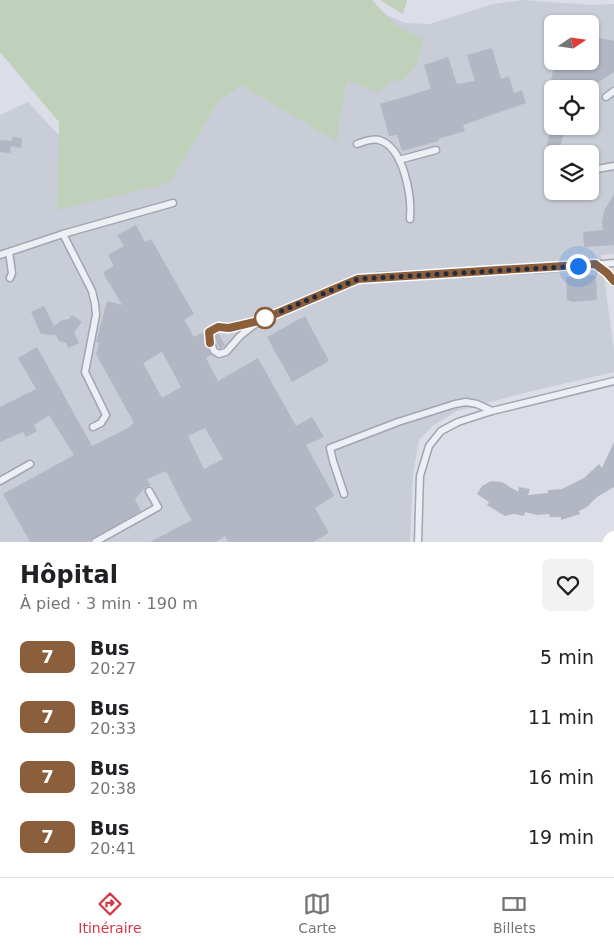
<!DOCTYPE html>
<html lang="fr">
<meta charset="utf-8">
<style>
body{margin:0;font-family:"DejaVu Sans",sans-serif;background:#f2f2f2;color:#202124;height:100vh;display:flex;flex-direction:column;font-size:19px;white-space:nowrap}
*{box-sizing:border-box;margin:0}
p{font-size:16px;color:#757577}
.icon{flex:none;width:28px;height:28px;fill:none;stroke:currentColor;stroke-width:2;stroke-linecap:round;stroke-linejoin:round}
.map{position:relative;height:542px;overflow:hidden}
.sheet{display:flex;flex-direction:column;background:#fff;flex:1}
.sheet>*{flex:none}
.badge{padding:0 10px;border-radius:8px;font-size:18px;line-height:32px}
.needle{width:32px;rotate:77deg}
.fabs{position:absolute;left:544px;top:15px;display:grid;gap:10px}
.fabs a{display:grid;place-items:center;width:55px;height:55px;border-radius:8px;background:#fff;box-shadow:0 1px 4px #0004;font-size:25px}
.you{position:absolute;width:25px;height:25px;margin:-12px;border:4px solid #fff;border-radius:50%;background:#1a73e8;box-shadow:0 0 0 8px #1a73e833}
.map>.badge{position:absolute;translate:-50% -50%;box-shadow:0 0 0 2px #fff}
.round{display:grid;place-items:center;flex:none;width:52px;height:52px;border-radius:8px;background:#f2f2f2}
.headline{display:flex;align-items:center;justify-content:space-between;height:85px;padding:0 20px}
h1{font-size:24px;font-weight:700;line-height:38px}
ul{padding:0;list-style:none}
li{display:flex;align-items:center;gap:15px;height:60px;padding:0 20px}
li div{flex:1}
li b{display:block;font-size:19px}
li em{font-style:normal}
li .badge{min-width:55px;font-weight:700;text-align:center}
.menu{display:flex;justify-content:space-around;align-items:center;height:70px;border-top:1px solid #e0e0e0;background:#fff;font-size:14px;color:#757577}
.menu a{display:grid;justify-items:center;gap:2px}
.menu .on{color:#d33844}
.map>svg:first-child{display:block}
.built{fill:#c9cdd8;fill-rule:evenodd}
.green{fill:#bfd0bb}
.building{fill:#b2b7c3;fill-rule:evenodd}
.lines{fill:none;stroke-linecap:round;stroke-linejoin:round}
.service-casing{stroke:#a0a5b0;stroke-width:9}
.service{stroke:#edeff4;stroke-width:6}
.secondary{stroke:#fff;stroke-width:18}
.line-casing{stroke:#fff;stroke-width:11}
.line{stroke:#8b5e3c;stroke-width:8}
.walk{stroke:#242b3c;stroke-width:5;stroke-dasharray:0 9}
.stop-dot{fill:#fff;stroke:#8b5e3c;stroke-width:2.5}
</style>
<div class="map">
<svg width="614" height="542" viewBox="0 0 614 542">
<rect width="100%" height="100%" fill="#dbdee6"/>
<path class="built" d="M200,0h170l16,15 19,8 25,1 63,-20 30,-4 67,5 24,-1v250l-13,1 13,95v22l-90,21 -67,18 -23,14 -15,15 -6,35 -3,67h-410v-427l28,-13 40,43zM552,24h38v37h-38zM552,89h38v37h-38zM552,154h38v37h-38z"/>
<g class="green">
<polygon points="0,0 372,0 395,25 424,39 416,66 402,80 390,82 379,93 347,80 339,121 337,142 241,85 217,103 170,183 57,210 59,122 0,52"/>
<polygon points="380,0 407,0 403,14"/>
</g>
<g class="building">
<polygon points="590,36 614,41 614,72 588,89 552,89 552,94 550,95 553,81 551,81 555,61 590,61"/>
<polygon points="492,48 501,79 509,76 514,93 522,90 526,103 463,125 465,131 438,139 439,141 402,151 397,135 389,136 380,104 431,89 424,65 448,57 457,84 475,81 467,55"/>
<polygon points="551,126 565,126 559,154 545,154"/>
<polygon points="12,137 22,138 21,148 11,146 10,153 0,152 0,140 12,141"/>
<polygon points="614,194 614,245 584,247 583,232 603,230 602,222 604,211"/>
<path d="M136,225l9,17 6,-3 43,75 -10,6 10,17 10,-5v8l7,15 -5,3 12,23 40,-23 38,68 16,-9 12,20 -18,8 28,51 -19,12 14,25 -16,9h-85l-3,-6 -9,6h-66l42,-22 -9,-15 -17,-34 -19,8 4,6 -5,2 -11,12 6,12 -48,27 -5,4h-58l-27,-48 71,-39 -25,-40 -15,10 3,6 -11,6 -3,-5 -23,10v-35l36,-18 -18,-31 19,-11 55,99 36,-18 6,-5 -38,-69 3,-11 -3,-1 11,-41 15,4 -11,-19 1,-4 -2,3 -7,-13 11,-6 -6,-11 16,-9 -7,-11zM162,352l19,35 -19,11 -19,-35zM205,428l18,31 -19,10 -16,-33z"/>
<polygon points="590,275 596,276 597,300 573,302 567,300 566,277"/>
<polygon points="44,306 54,326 62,320 69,319 72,315 82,322 74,332 79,343 68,348 66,343 59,341 56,335 41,334 31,312"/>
<polygon points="305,316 329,361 292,382 267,337"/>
<polygon points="218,333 225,345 220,349 214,337 214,335"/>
<polygon points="614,442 614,487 597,497 587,507 579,511 580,514 561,520 561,517 550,517 549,514 537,515 525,512 524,516 514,514 505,516 487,505 489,502 477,494 482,486 491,481 502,482 518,492 519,487 530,489 528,495 548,493 548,490 562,489 584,478 599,464 602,468"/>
</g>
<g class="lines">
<defs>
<g id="service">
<polyline points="606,97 614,91"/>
<path d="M357,144c6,-2 15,-6 22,-4 25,7 33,57 31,79"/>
<polyline points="399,160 436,150"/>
<polyline points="597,169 614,166"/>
<polyline points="63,234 92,291 95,304 96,315 85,372 106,415 101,423 93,427"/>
<polyline points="9,252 12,273 10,278"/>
<polyline points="0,255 63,234 173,203"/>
<polyline points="595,264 607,273 614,282"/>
<polyline points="259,321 240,336 226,352 219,354 214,351 209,338 209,332 218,327 229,327 259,321 351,281 379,276 542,269 614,263"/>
<polyline points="0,481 30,464"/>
<polyline points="344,494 333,461 330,448 398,422 455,404 466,402 477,404 492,411"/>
<polyline points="95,542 158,507 149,491"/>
<polyline points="418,542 420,476 429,446 441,431 458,422 492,411 614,381"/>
</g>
</defs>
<use href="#service" class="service-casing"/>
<use href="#service" class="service"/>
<polyline class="secondary" points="612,542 614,540"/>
</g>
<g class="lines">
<defs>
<polyline id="line" points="210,343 209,332 218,327 229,328 259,321 358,279 595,264 607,273 614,281"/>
</defs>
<use href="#line" class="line-casing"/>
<use href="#line" class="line"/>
<polyline class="walk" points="265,318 358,279 578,266"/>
</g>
<circle class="stop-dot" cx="265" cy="318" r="10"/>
</svg>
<div class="fabs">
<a><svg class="needle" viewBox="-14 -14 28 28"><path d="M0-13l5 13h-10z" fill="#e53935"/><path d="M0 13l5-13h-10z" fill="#757577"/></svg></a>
<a><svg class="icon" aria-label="locate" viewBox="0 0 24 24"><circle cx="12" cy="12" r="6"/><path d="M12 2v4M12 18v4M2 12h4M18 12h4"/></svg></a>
<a><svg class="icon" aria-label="layers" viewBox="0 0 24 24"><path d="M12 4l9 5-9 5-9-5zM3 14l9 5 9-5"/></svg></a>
</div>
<div class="you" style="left:578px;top:266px"></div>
</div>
<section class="sheet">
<div class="headline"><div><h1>Hôpital</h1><p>À pied · 3 min · 190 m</p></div><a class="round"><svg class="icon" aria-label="heart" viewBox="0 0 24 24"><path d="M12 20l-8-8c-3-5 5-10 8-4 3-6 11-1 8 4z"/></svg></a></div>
<ul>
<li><span class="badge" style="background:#8b5e3c;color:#fff">7</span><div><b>Bus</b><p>20:27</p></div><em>5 min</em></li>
<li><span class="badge" style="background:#8b5e3c;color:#fff">7</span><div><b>Bus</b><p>20:33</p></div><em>11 min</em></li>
<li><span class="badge" style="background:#8b5e3c;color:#fff">7</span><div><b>Bus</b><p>20:38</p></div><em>16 min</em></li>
<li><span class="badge" style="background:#8b5e3c;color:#fff">7</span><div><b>Bus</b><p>20:41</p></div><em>19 min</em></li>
</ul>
</section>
<nav class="menu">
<a class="on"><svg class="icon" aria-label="directions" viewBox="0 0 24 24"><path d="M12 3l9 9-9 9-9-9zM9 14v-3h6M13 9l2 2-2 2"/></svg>Itinéraire</a>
<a><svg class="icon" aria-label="map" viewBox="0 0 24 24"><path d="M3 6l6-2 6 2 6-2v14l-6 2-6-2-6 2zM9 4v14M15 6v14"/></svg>Carte</a>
<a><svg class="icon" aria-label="tickets" viewBox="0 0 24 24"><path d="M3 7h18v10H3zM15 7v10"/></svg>Billets</a>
</nav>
